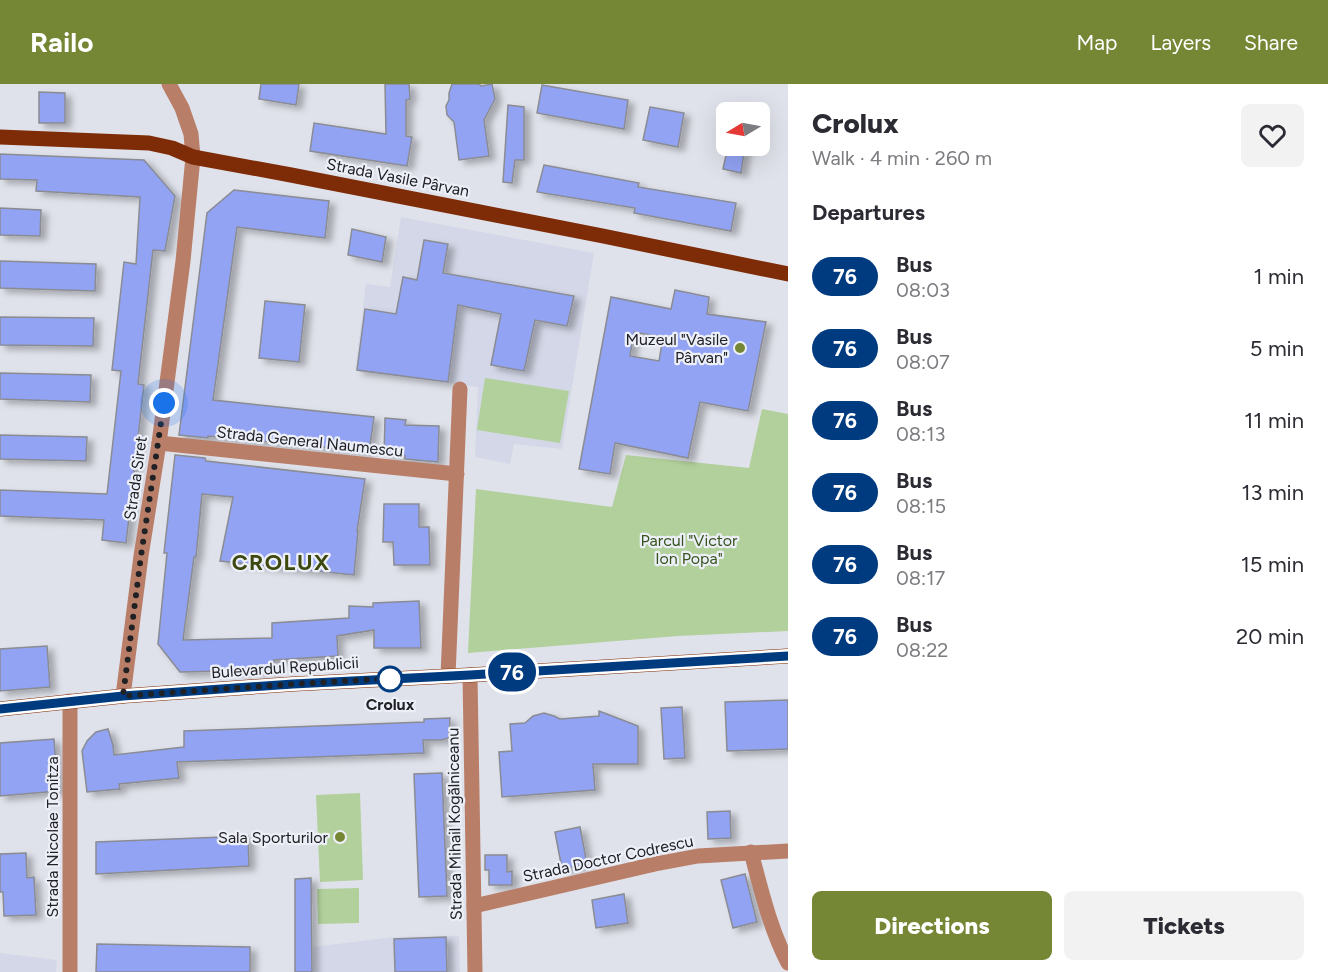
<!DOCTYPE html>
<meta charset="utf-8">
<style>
body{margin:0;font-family:Figtree,sans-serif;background:#f2f2f3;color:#2b2b33;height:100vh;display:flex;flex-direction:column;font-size:22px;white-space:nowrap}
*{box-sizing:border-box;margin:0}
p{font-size:20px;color:#7c7c81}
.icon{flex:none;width:33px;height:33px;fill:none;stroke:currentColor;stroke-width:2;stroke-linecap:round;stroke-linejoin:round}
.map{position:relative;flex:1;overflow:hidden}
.drawer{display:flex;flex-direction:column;background:#fff;width:540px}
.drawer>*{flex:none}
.badge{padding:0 12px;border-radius:20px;font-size:21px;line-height:39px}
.needle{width:39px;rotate:260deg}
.buttons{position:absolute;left:716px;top:18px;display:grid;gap:12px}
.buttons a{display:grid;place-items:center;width:54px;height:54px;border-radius:9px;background:#fff;box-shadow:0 6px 24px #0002;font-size:30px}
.you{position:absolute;width:30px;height:30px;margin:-15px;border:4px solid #fff;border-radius:50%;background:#1a73e8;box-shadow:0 0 0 9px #1a73e833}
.map>.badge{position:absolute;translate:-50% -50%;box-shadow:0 0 0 3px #fff}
h2{padding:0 24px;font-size:22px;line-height:54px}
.round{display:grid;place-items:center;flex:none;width:63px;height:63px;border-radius:9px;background:#f2f2f3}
.overview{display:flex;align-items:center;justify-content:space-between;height:102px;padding:0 24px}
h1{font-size:28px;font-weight:800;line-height:45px}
.button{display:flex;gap:12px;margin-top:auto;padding:12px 24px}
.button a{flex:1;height:69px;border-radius:9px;background:#758635;color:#fff;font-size:24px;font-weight:800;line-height:69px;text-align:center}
.button a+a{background:#f2f2f3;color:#2b2b33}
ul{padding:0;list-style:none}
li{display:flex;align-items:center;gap:18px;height:72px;padding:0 24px}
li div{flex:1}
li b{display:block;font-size:22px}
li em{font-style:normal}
li .badge{min-width:66px;font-weight:700;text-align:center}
header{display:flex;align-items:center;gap:36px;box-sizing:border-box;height:84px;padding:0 30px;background:#758635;color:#fff}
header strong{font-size:28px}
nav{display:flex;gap:33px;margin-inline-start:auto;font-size:21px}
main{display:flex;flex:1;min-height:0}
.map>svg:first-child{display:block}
.built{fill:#d3d7e7}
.green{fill:#b2d09c}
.building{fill:#92a3f4;stroke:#8a8c94;stroke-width:1.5;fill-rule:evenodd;filter:url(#shadow)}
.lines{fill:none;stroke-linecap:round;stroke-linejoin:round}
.minor{stroke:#b97e68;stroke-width:15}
.major{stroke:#7e2c07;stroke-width:15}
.line-casing{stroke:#fff;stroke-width:14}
.line{stroke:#003b80;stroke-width:9}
.walk{stroke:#202124;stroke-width:6;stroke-dasharray:0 10.8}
.poi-dot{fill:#758635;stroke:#edeff8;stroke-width:2}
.stop-dot{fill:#fff;stroke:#003b80;stroke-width:3}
.labels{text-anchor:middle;stroke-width:4.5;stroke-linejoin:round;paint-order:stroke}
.street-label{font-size:16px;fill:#202124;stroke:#edeff8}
.poi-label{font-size:16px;fill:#202124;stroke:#edeff8;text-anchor:end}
.park-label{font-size:16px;fill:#36531b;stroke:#edeff8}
.stop-label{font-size:16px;font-weight:bold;fill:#202124;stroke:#edeff8}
.district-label{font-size:22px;font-weight:bold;letter-spacing:1.5px;fill:#3d480e;stroke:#edeff8}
</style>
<header>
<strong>Railo</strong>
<nav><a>Map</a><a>Layers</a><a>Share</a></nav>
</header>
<main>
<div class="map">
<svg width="788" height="888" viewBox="0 0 788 888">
<defs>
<filter id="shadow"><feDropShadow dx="6" dy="4" stdDeviation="3" flood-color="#0004"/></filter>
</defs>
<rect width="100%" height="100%" fill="#e0e2eb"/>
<g class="built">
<polygon points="401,133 594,169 562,365 514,360 510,380 475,373 478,303 355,287 366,200 390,203"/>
<polygon points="459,852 460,888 313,888 313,863 393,853"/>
<polygon points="0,869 57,876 56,888 0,888"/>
</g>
<g class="green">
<polygon points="485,294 569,307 560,359 477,346"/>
<polygon points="762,325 788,330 788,547 678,552 468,569 476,405 612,423 626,371 749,384"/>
<polygon points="360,709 363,796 320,798 316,711"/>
<polygon points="359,804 359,839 318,840 317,805"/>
</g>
<g class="building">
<polygon points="261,0 299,0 296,21 259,15"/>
<polygon points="385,0 409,0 410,15 406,16 406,52 412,53 407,82 310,67 314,39 386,50"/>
<polygon points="452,0 479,0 481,2 492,0 495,15 484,36 489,72 459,76 454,38 447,31 446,22 449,16 449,9"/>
<polygon points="542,1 628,16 624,45 537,29"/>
<polygon points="39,8 65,9 65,39 39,39"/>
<polygon points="508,21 524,23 524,76 515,76 512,99 503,98"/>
<polygon points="650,23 684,29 678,63 643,56"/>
<polygon points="728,62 745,62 741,89 723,85"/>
<polygon points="0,70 144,76 175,112 165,167 153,166 138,300 144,301 126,459 102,456 104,436 0,432 0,406 107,410 121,287 112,286 124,178 136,180 140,113 36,107 37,96 0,95"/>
<polygon points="544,81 639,99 638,103 736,119 731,147 634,129 635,124 537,108"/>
<polygon points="234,106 329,117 325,154 237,143 213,316 374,333 369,368 208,352 208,354 179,351 207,129"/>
<polygon points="0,124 41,126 40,152 0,151"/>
<polygon points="352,145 386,153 382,178 348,171"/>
<polygon points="424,156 448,160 443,189 574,212 567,242 535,236 524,287 491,281 501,230 458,221 448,298 357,286 365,225 396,230 403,193 417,196"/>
<polygon points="0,177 96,180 95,207 0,204"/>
<path d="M675,206l34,7 -2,17 59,8 -18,89 -48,-9 -12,56 -73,-15 -5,31 -31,-5 32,-172 60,12zM634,248l29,5 -4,24 -29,-5z"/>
<polygon points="265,217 305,221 299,278 259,274"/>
<polygon points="0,233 94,234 93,262 0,261"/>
<polygon points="0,289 91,291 90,318 0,315"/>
<polygon points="385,334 406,336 405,341 439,342 438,378 405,375 405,372 384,370"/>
<polygon points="0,351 87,353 86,377 0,375"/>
<polygon points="175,371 205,374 206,377 365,395 357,447 358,447 354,491 220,477 233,413 202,410 196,473 194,473 183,556 272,554 272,539 349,534 349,522 373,523 373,519 419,517 421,564 374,564 374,546 337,552 338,572 274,576 274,586 180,588 158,560 167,469 164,469"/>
<polygon points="384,420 419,420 419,443 429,443 430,481 394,481 393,458 383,458"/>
<polygon points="47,562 50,603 0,607 0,565"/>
<polygon points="788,616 788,665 727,667 725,618"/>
<polygon points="682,623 685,674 664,675 661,624"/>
<polygon points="599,627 638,642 638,680 593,680 595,706 502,713 499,668 512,667 510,640 525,639 533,632 544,629 554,632 560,635 599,632"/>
<polygon points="450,634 449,654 441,656 423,656 424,669 177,678 179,694 119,700 120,705 87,708 82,667 87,657 96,648 108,645 113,661 114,671 184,663 184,647 424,638 424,635"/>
<polygon points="54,655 58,707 0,712 0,659"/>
<polygon points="442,689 447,812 419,813 414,690"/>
<polygon points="730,727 731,754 708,755 707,728"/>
<polygon points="580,743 587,780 562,785 555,748"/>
<polygon points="248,752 249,782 96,790 96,758"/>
<polygon points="26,769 27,794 34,793 36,831 4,832 3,808 0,808 0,770"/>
<polygon points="485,771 507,771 507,788 512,787 512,801 489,801 489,786 485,786"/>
<polygon points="745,790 757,838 733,844 721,796"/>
<polygon points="311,794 312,888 295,888 295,795"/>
<polygon points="624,810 628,839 596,844 592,816"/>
<polygon points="446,853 447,888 395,888 394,855"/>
<polygon points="97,860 250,863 250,888 96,888"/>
</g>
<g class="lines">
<g class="minor">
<polyline points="159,359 457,390"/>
<polyline points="470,591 475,888"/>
<polyline points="448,592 460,305"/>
<polyline points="123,612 141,472 159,359 183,177 193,73 191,50 182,24 169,0"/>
<polyline points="70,617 70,888"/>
<path d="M751,768c10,37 19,77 37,111"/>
<polyline points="474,822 655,780 698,772 788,767"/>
</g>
<g class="major">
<polyline points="0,53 149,59 172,64 193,73 291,91 603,152 788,190"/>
<polyline points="0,625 123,612 293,600 470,591 788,572"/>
</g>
</g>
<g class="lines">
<defs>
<polyline id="line" points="0,625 123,612 293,600 470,591 788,572"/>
</defs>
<use href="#line" class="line-casing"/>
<use href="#line" class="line"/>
<polyline class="walk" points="164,319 141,472 123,612 293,600 400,594 390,595"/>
</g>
<g class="poi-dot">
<circle cx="740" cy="264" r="6"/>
<circle cx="340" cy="753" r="6"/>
</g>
<circle class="stop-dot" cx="390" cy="595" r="12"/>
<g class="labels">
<g class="street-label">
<text transform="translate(398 93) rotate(11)" y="6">Strada Vasile Pârvan</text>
<text transform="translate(310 357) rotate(6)" y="6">Strada General Naumescu</text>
<text transform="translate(135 394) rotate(-82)" y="6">Strada Siret</text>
<text transform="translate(285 583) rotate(-4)" y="6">Bulevardul Republicii</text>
<text transform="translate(454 740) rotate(-91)" y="6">Strada Mihail Kogălniceanu</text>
<text transform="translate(52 753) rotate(-90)" y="6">Strada Nicolae Tonitza</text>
<text transform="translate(608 774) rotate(-12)" y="6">Strada Doctor Codrescu</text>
</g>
<g class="poi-label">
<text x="728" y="261">Muzeul "Vasile<tspan x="728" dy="18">Pârvan"</tspan></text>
<text x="328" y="759">Sala Sporturilor</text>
</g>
<g class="park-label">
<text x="689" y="462">Parcul "Victor<tspan x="689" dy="18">Ion Popa"</tspan></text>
</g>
<g class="stop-label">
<text x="390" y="626">Crolux</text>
</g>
<g class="district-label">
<text x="281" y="486">CROLUX</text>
</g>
</g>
</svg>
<div class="buttons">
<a><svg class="needle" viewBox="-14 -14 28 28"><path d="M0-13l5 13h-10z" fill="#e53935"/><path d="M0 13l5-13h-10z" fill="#7c7c81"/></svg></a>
</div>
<div class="you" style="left:164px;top:319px"></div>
<b class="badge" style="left:512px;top:588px;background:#003b80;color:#fff">76</b>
</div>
<section class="drawer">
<div class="overview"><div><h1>Crolux</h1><p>Walk · 4 min · 260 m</p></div><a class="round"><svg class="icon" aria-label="heart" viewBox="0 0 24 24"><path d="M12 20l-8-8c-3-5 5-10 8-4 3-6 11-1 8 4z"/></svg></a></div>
<h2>Departures</h2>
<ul>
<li><span class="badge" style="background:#003b80;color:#fff">76</span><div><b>Bus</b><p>08:03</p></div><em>1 min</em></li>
<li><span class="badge" style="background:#003b80;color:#fff">76</span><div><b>Bus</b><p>08:07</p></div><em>5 min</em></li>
<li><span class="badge" style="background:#003b80;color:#fff">76</span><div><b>Bus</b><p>08:13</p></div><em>11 min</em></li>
<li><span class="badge" style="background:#003b80;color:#fff">76</span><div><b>Bus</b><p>08:15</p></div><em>13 min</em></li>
<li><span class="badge" style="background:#003b80;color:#fff">76</span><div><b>Bus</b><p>08:17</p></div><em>15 min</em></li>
<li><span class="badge" style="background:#003b80;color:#fff">76</span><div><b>Bus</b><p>08:22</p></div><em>20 min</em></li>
</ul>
<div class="button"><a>Directions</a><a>Tickets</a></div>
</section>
</main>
